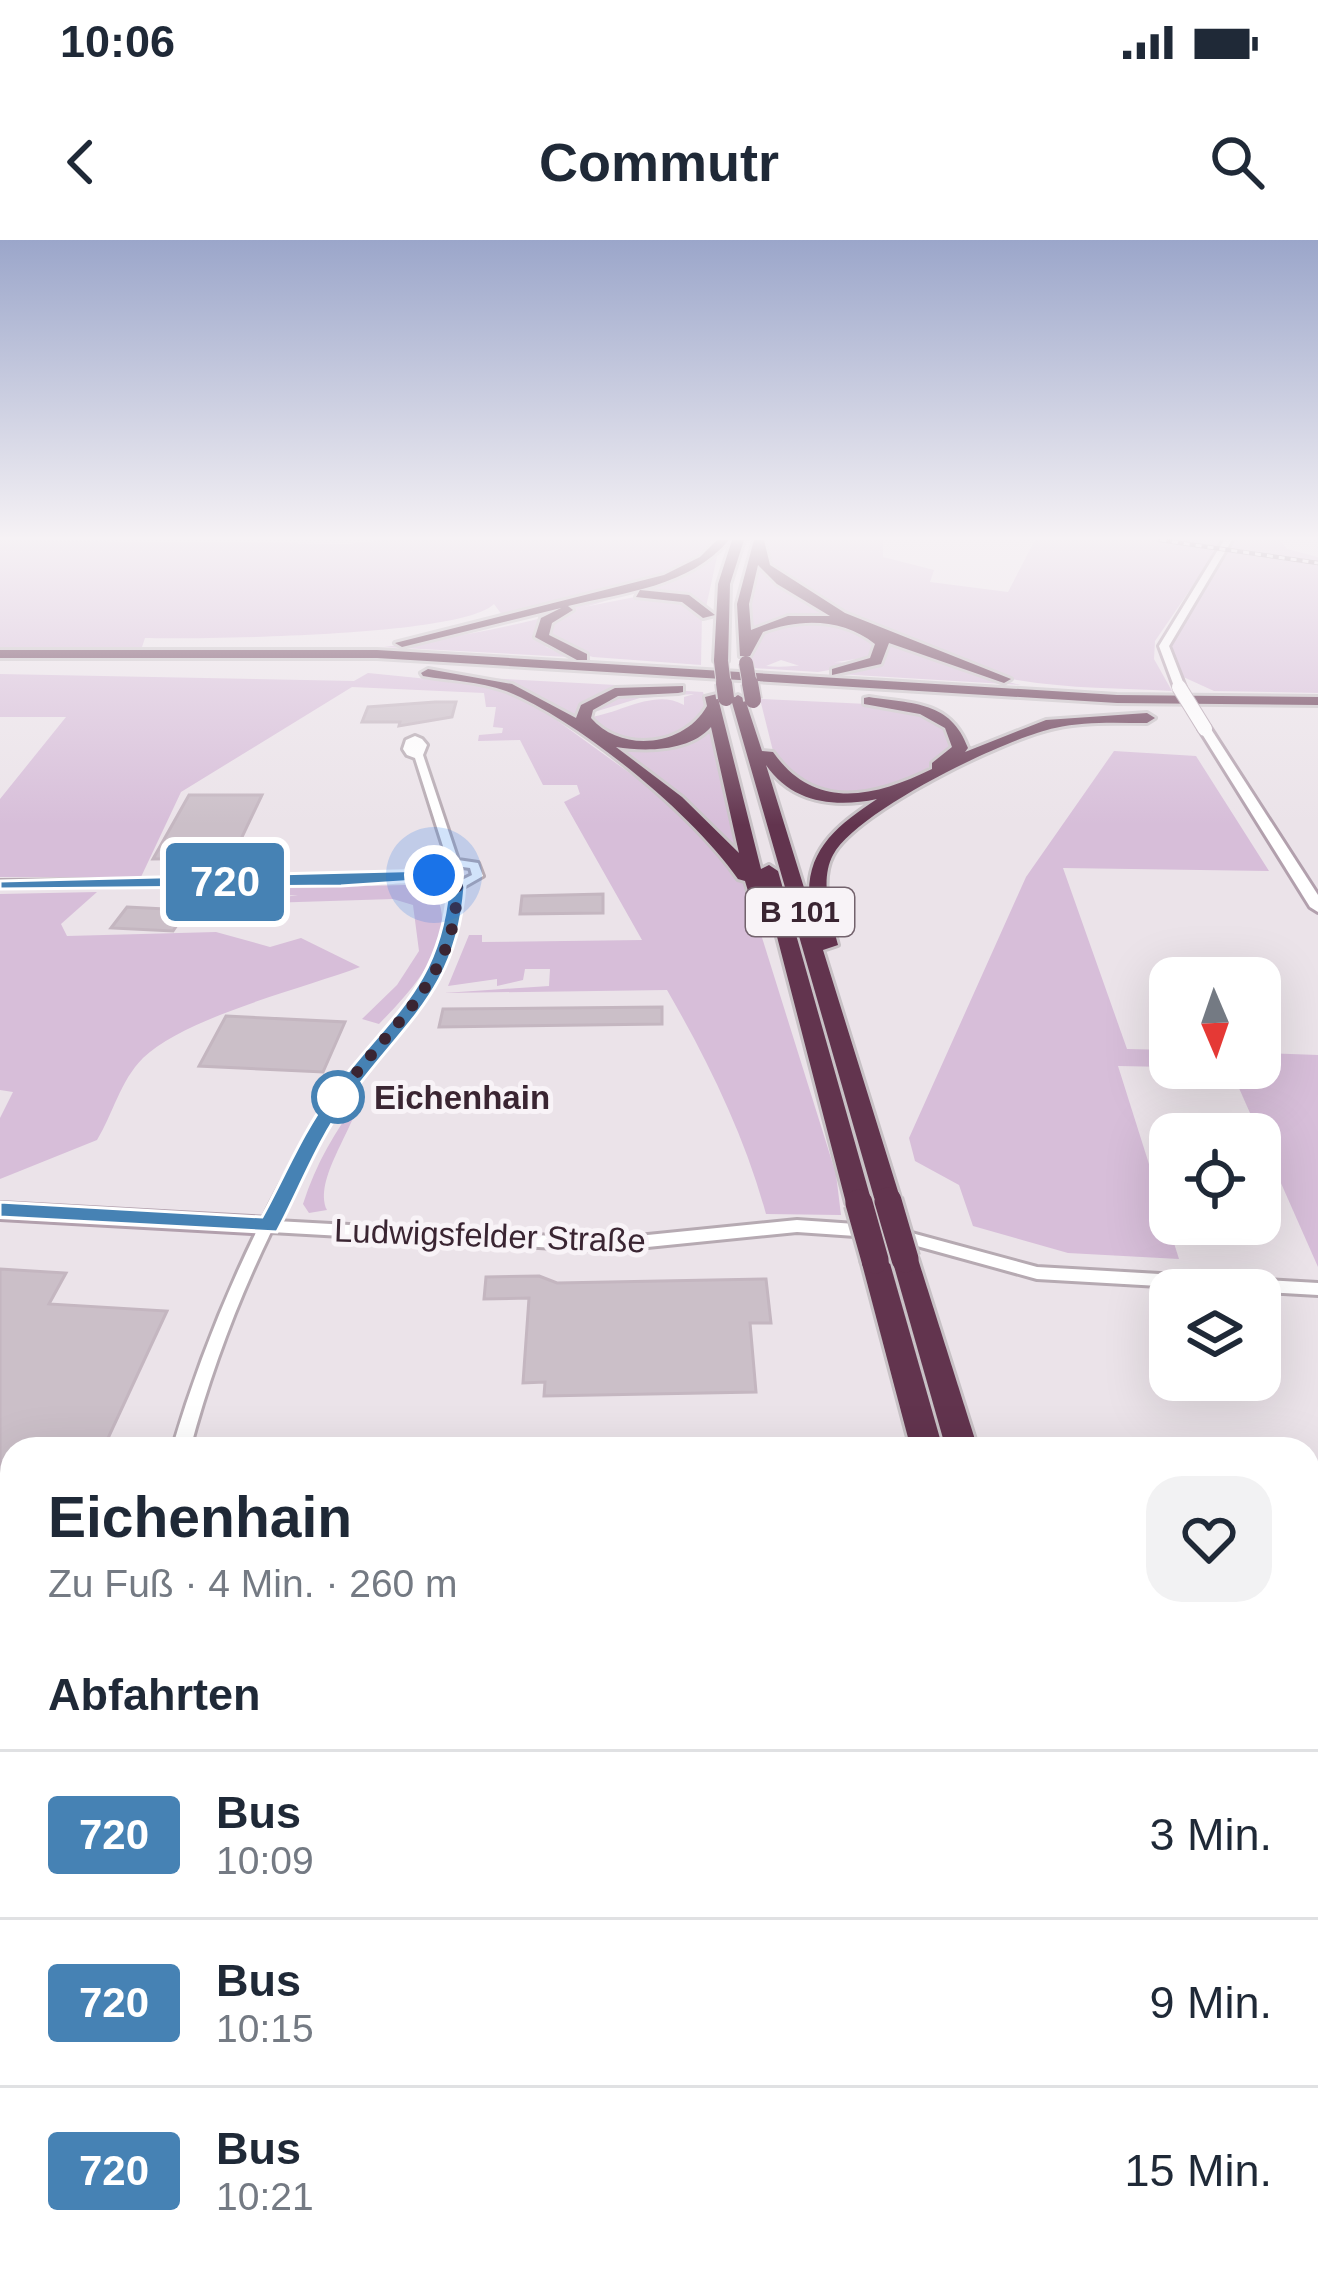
<!DOCTYPE html>
<html lang="de">
<meta charset="utf-8">
<style>
body{margin:0;font-family:Arial,sans-serif;background:#f2f2f3;color:#1f2937;height:100vh;display:flex;flex-direction:column;font-size:45px;white-space:nowrap}
*{box-sizing:border-box;margin:0}
p{font-size:39px;color:#747a83}
.icon{flex:none;width:66px;height:66px;fill:none;stroke:currentColor;stroke-width:2;stroke-linecap:round;stroke-linejoin:round}
.map{position:relative;flex:1;overflow:hidden}
.drawer{position:absolute;left:0px;top:1197px;width:1320px;height:843px;display:flex;flex-direction:column;background:#fff;border-radius:36px 36px 0 0;box-shadow:0 12px 48px #0002}
.drawer>*{flex:none}
.badge{padding:0 24px;border-radius:9px;font-size:42px;line-height:78px}
.needle{width:78px;rotate:178deg}
.controls{position:absolute;left:1149px;top:717px;display:grid;gap:24px}
.controls a{display:grid;place-items:center;width:132px;height:132px;border-radius:24px;background:#fff;box-shadow:0 12px 48px #0002;font-size:60px}
.you{position:absolute;width:60px;height:60px;margin:-30px;border:9px solid #fff;border-radius:50%;background:#1a73e8;box-shadow:0 0 0 18px #1a73e833}
.map>.badge{position:absolute;translate:-50% -50%;box-shadow:0 0 0 6px #fff}
h2{padding:0 48px;font-size:45px;line-height:108px}
.round{display:grid;place-items:center;flex:none;width:126px;height:126px;border-radius:36px;background:#f2f2f3}
.summary{display:flex;align-items:center;justify-content:space-between;height:204px;padding:0 48px}
h1{font-size:57px;font-weight:700;line-height:90px}
ul{padding:0;list-style:none}
li{display:flex;align-items:center;gap:36px;height:168px;padding:0 48px;border-top:3px solid #e0e1e3}
li div{flex:1}
li b{display:block;font-size:45px}
li em{font-style:normal}
li .badge{min-width:132px;font-weight:700;text-align:center}
.status{display:flex;justify-content:space-between;align-items:center;height:84px;padding:0 60px;background:#fff;direction:ltr}
.status svg{height:33px;fill:currentColor}
header{display:flex;justify-content:space-between;align-items:center;height:156px;padding:0 48px;background:#fff;font-size:54px;font-weight:700}
.map>svg:first-child{display:block}
.green{fill:#d7bed9}
.building{fill:#cbbfc8;stroke:#c4b6c0;stroke-width:3}
.lines{fill:none;stroke-linecap:round;stroke-linejoin:round}
.street-casing{stroke:#b6aab2;stroke-width:6}
.secondary-casing{stroke:#b2a0ad;stroke-width:6}
.highway-casing{stroke:#c8c2c6;stroke-width:6}
.street{fill:#fff;fill-rule:evenodd}
.secondary{fill:#fff;fill-rule:evenodd}
.highway{fill:#62344e;fill-rule:evenodd}
.rail-casing{stroke:#755f6d;stroke-width:4.5}
.rail{stroke:#f8f3f7;stroke-width:3;stroke-dasharray:6;stroke-linecap:butt}
.secondary-bridge-casing{stroke:#b2a0ad;stroke-width:16;stroke-linecap:butt}
.highway-bridge-far2-casing{stroke:#c8c2c6;stroke-width:16;stroke-linecap:butt}
.highway-bridge-far1-casing{stroke:#c8c2c6;stroke-width:20;stroke-linecap:butt}
.highway-bridge-casing{stroke:#c8c2c6;stroke-width:33;stroke-linecap:butt}
.secondary-bridge{stroke:#fff;stroke-width:14}
.highway-bridge-far2{stroke:#62344e;stroke-width:14}
.highway-bridge-far1{stroke:#62344e;stroke-width:16}
.highway-bridge{stroke:#62344e;stroke-width:27}
.line{fill:#4682b4;stroke:#fff;stroke-width:3}
.walk{stroke:#3a2532;stroke-width:12;stroke-dasharray:0 21.6}
.stop-dot{fill:#fff;stroke:#4682b4;stroke-width:6}
.labels{text-anchor:middle;stroke-width:10;stroke-linejoin:round;paint-order:stroke}
.shield{fill:#f8f3f7;stroke:#73636d;stroke-width:3}
.shield-label{font-size:30px;font-weight:bold;fill:#3a2532}
.stop-label{font-size:33px;font-weight:bold;fill:#3a2532;stroke:#f8f3f7;text-anchor:start}
.street-label{font-size:33px;fill:#3a2532;stroke:#f8f3f7}
</style>
<div class="status"><b>10:06</b><svg viewBox="0 0 49 12"><path d="M0 12V9h3v3zM5 12V6h3v6zM10 12V3h3v9zM15 12V0h3v12zM26 1h20v11H26zM47 4h2v5h-2z"/></svg></div>
<header><svg class="icon" aria-label="back" viewBox="0 0 24 24"><path d="M15 5l-7 7 7 7"/></svg>Commutr<svg class="icon" aria-label="search" viewBox="0 0 24 24"><circle cx="10" cy="10" r="6"/><path d="M15 15l6 6"/></svg></header>
<div class="map">
<svg width="1318" height="2038" viewBox="0 0 1318 2038">
<rect width="100%" height="100%" fill="#ebe3e9"/>
<g class="green">
<path d="M0,300l349,4 31,-4h338c-28,47 -160,65 -213,79l-11,-15c-33,33 -293,35 -349,34l-3,9 -142,1z"/>
<path d="M764,300h119v17l51,13 -4,12 78,10 27,-52h189l-69,101 -1,18 18,32c-51,-3 -101,-2 -155,-11 -79,-14 -190,-68 -252,-118z"/>
<polygon points="1232,300 1280,300 1287,309 1318,317 1318,453 1214,451 1179,435 1171,412 1174,395"/>
<path d="M717,317l-11,50c-47,-28 -123,-11 -166,17l-3,10 9,13 22,10 -184,-10c94,-11 253,-45 333,-90z"/>
<path d="M755,319c27,46 210,115 266,126l-183,-11 36,-9 13,-18c-35,-28 -95,-39 -137,-15z"/>
<polygon points="645,355 690,362 702,375 701,425 593,417 552,405 545,387 579,368"/>
<path d="M801,381l37,2 37,17 1,16 -73,11 -22,-7 -15,6c29,4 68,-9 91,-1l-39,7 -65,-4 -3,-16 7,-19z"/>
<path d="M368,433l130,13 35,17 163,118 48,59 92,294 5,41 -75,-1c-22,-80 -58,-153 -99,-224l-223,3 105,-7 1,-17h-25l-2,11 -26,6v-7l-49,7 21,-51h13v7l160,-2 -78,-138 16,-8 -3,-9h-34l-23,-45 -42,1 1,-6 23,-2 1,-5 -10,-1 3,-20h-10l-2,-14 -132,-6 -171,105 -40,85h-141v-78l66,-82h-66v-43l354,7z"/>
<path d="M487,438l148,8 -49,18 -4,21 62,21 70,-20 32,136c-40,-54 -194,-167 -259,-184z"/>
<path d="M655,449l48,3 5,17 -11,22c-45,10 -73,22 -107,-14 31,-4 65,-29 94,-12v-8l10,-3 -54,4 -49,15 11,-14z"/>
<path d="M760,459l129,6 59,22 8,18c-28,29 -88,62 -129,51 -17,-4 -35,-20 -50,-29z"/>
<polygon points="1114,511 1196,516 1269,631 1063,628 1127,809 1170,810 1170,827 1118,826 1179,1019 1068,1013 973,986 959,945 915,921 909,898 1026,637"/>
<path d="M405,645l32,12c21,46 -29,97 -58,127l-17,-5 35,-34 22,-34 -6,-46 -20,-6 -126,4 -3,-3 34,-5 -77,3 -3,-8z"/>
<path d="M97,652l-36,32 6,12 149,-4 54,15 31,-9 59,29c-59,22 -174,50 -217,91 -23,23 -30,56 -46,82l-97,39v-61l13,-26 -13,-2v-196z"/>
<polygon points="1260,813 1318,815 1318,1027 1231,830 1200,828 1260,828"/>
<path d="M360,857c-6,33 -47,83 -33,113l-18,3 -6,-9c13,-41 32,-72 57,-107z"/>
</g>
<g class="building">
<polygon points="435,462 456,462 452,477 399,486 400,482 362,482 368,467"/>
<polygon points="189,555 262,555 232,618 153,619"/>
<polygon points="603,654 603,673 520,674 522,656"/>
<polygon points="127,667 187,670 173,691 111,688"/>
<polygon points="662,767 662,784 439,787 443,769"/>
<polygon points="226,776 345,782 323,832 199,826"/>
<polygon points="0,1029 66,1033 49,1064 167,1071 103,1209 12,1209 12,1403 0,1429"/>
<polygon points="539,1036 557,1043 766,1039 771,1083 750,1083 756,1152 544,1156 545,1142 523,1143 529,1058 484,1059 486,1037"/>
</g>
<g class="lines">
<defs>
<g id="street">
<path d="M415,496l7,3 5,6 -4,10 35,105 20,3 5,13 -21,12c-2,22 -5,43 -13,64 -22,56 -70,97 -104,146 -26,39 -48,81 -69,123l332,18 189,-19 73,5 7,6 -7,6 -73,-5 -189,19 -337,-19c-34,70 -61,142 -81,217h-18c34,-115 82,-224 144,-327 36,-59 96,-106 122,-171 8,-21 11,-41 14,-63l-18,-4 -2,-6 -91,6 -341,3v-6l341,-3 90,-6 1,-3 16,-7 -33,-104 -8,-3 -4,-6 3,-9zM455,626l15,2 2,7 -16,8 -13,-3 -2,-8z"/>
<polygon points="893,988 1037,1027 1318,1043 1318,1055 1037,1039 888,998 886,994 888,990"/>
<polygon points="12,1650 12,1673 0,1678 0,1655"/>
<polygon points="0,1690 12,1693 12,1717 0,1714"/>
<polygon points="12,1868 12,1934 9,1941 0,1945 0,1879 3,1872"/>
<polygon points="12,2016 12,2028 29,2028 25,2038 0,2038 5,2018"/>
</g>
<g id="secondary">
<polygon points="1224,300 1232,300 1169,406 1185,447 1175,449 1159,406"/>
<polygon points="1201,486 1209,486 1318,655 1318,672 1310,667 1199,489"/>
<polygon points="0,963 268,978 278,986 268,994 0,979"/>
</g>
<g id="highway">
<path d="M717,300h12c-40,47 -104,52 -161,66l5,4 -21,13 -3,12 38,19v6h-10l-42,-23 6,-19 20,-10 -159,39 -7,-4 269,-68 36,-18z"/>
<polygon points="732,300 744,300 730,344 728,421 721,425 714,421 718,344"/>
<path d="M754,300h10l6,25 75,48 166,66 -7,4 -115,-40 -8,21 -49,11v-6l38,-11 5,-14c-32,-26 -75,-26 -112,-12l-13,24h-10l-3,-52zM758,325l19,19 53,32h-42l-37,14 -2,-26z"/>
<polygon points="640,350 689,355 715,375 703,378 682,362 636,357"/>
<polygon points="0,410 377,410 1117,455 1318,457 1318,465 1117,463 377,418 0,418"/>
<path d="M428,429l84,15 64,34 5,-13 34,-17 68,-2v6l-5,1 -60,3 -25,14 -2,8c31,36 94,28 116,-12l-2,-9 12,-3 44,175 8,-4 9,6 94,332 -4,7h-18l-4,-7 -79,-305 -16,3 -6,-20 -7,-2c-45,-65 -158,-158 -232,-188 -27,-10 -55,-10 -83,-15l-2,-3zM711,487l28,126 -57,-56 -66,-50c31,5 74,4 95,-20z"/>
<path d="M738,455l7,4 17,52 11,1c42,60 102,45 159,17v-6l20,-16 -7,-19 -25,-14 -56,-10v-6l5,-1c44,7 82,4 99,51l-3,4 81,-32 101,-7 8,5 -8,5c-30,0 -62,-2 -92,5 -49,10 -199,83 -222,127 -14,26 -2,63 5,90l-15,5 78,251 -13,10 -13,-10 -144,-502zM766,525c26,38 69,43 111,34 -42,28 -74,53 -67,108z"/>
<polygon points="875,1009 885,1013 889,1020 943,1209 911,1209 861,1020 865,1013"/>
<polygon points="905,1009 915,1012 918,1019 978,1209 946,1209 892,1019 895,1012"/>
<polygon points="1111,2028 1178,2028 1182,2038 1111,2038"/>
<polygon points="1182,2028 1252,2028 1257,2038 1184,2038"/>
</g>
</defs>
<use href="#street" class="street-casing"/>
<use href="#secondary" class="secondary-casing"/>
<use href="#highway" class="highway-casing"/>
<use href="#street" class="street"/>
<use href="#secondary" class="secondary"/>
<use href="#highway" class="highway"/>
<defs>
<polyline id="rail" points="1160,300 1318,323"/>
</defs>
<use href="#rail" class="rail-casing"/>
<use href="#rail" class="rail"/>
<defs>
<polyline id="secondary-bridge" points="1179,447 1205,489"/>
<g id="highway-bridge-far2">
<polyline points="721,421 724,446"/>
<polyline points="746,423 750,446"/>
</g>
<g id="highway-bridge-far1">
<polyline points="724,443 726,458"/>
<polyline points="750,443 753,460"/>
</g>
<g id="highway-bridge">
<polyline points="888,961 905,1019"/>
<polyline points="859,963 875,1020"/>
</g>
</defs>
<use href="#secondary-bridge" class="secondary-bridge-casing"/>
<use href="#highway-bridge-far2" class="highway-bridge-far2-casing"/>
<use href="#highway-bridge-far1" class="highway-bridge-far1-casing"/>
<use href="#highway-bridge" class="highway-bridge-casing"/>
<use href="#secondary-bridge" class="secondary-bridge"/>
<use href="#highway-bridge-far2" class="highway-bridge-far2"/>
<use href="#highway-bridge-far1" class="highway-bridge-far1"/>
<use href="#highway-bridge" class="highway-bridge"/>
</g>
<linearGradient id="sky" x2="0" y2="1"><stop stop-color="#9ba6ca"/><stop offset="0.51" stop-color="#f6f2f5"/><stop offset="1" stop-color="#f6f2f5" stop-opacity="0"/></linearGradient>
<rect width="1318" height="585" fill="url(#sky)"/>
<path class="line" d="M434,630l31,16c-8,105 -60,135 -118,215 -29,39 -47,88 -70,131l-277,-15v-15l262,15c22,-40 41,-86 68,-122 55,-76 109,-105 118,-205l-18,-10 -89,6 -341,3v-8z"/>
<g class="lines">
<path class="walk" d="M338,857l-3,5c50,-75 122,-119 122,-216l-14,-1 -9,-10"/>
</g>
<circle class="stop-dot" cx="338" cy="857" r="24"/>
<g class="labels">
<rect class="shield" x="746" y="648" width="108" height="48" rx="9"/>
<g class="shield-label">
<text x="800" y="682">B 101</text>
</g>
<g class="stop-label">
<text x="374" y="869">Eichenhain</text>
</g>
<g class="street-label">
<text transform="translate(490 995) rotate(2)" y="12">Ludwigsfelder Straße</text>
</g>
</g>
</svg>
<div class="controls">
<a><svg class="needle" viewBox="-14 -14 28 28"><path d="M0-13l5 13h-10z" fill="#e53935"/><path d="M0 13l5-13h-10z" fill="#747a83"/></svg></a>
<a><svg class="icon" aria-label="locate" viewBox="0 0 24 24"><circle cx="12" cy="12" r="6"/><path d="M12 2v4M12 18v4M2 12h4M18 12h4"/></svg></a>
<a><svg class="icon" aria-label="layers" viewBox="0 0 24 24"><path d="M12 4l9 5-9 5-9-5zM3 14l9 5 9-5"/></svg></a>
</div>
<div class="you" style="left:434px;top:635px"></div>
<b class="badge" style="left:225px;top:642px;background:#4682b4;color:#fff">720</b>
<section class="drawer">
<div class="summary"><div><h1>Eichenhain</h1><p>Zu Fuß · 4 Min. · 260 m</p></div><a class="round"><svg class="icon" aria-label="heart" viewBox="0 0 24 24"><path d="M12 20l-8-8c-3-5 5-10 8-4 3-6 11-1 8 4z"/></svg></a></div>
<h2>Abfahrten</h2>
<ul>
<li><span class="badge" style="background:#4682b4;color:#fff">720</span><div><b>Bus</b><p>10:09</p></div><em>3 Min.</em></li>
<li><span class="badge" style="background:#4682b4;color:#fff">720</span><div><b>Bus</b><p>10:15</p></div><em>9 Min.</em></li>
<li><span class="badge" style="background:#4682b4;color:#fff">720</span><div><b>Bus</b><p>10:21</p></div><em>15 Min.</em></li>
</ul>
</section>
</div>
